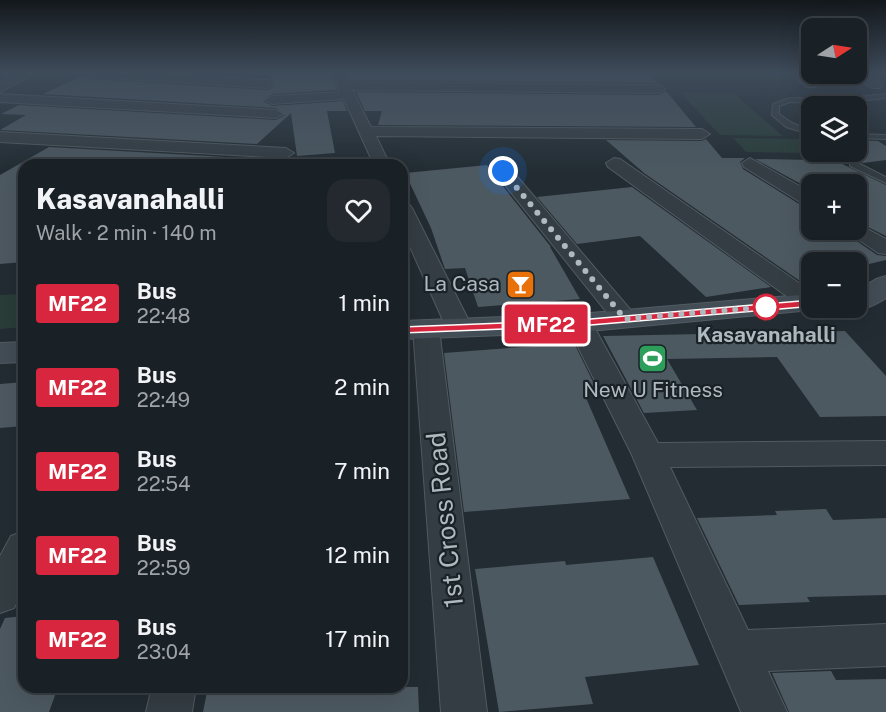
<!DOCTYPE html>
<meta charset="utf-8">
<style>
body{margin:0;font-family:"Public Sans",sans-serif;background:#23292e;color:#f1f3f6;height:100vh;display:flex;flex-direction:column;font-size:22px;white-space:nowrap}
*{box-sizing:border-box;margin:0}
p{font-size:20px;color:#9fa3a7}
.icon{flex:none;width:33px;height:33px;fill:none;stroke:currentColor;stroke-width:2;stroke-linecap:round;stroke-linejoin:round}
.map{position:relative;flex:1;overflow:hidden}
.drawer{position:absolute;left:18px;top:159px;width:390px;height:534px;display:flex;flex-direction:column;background:#1a2126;border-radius:18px;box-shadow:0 6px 24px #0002,0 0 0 2px #383e43}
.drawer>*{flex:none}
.badge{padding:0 12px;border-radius:4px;font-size:21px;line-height:39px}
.needle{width:39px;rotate:78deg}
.controls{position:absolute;left:801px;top:18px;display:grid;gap:12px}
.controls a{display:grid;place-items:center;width:66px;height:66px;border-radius:12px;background:#1a2126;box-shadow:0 6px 24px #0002,0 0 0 2px #383e43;font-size:30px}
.you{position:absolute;width:30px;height:30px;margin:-15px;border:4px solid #fff;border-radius:50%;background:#1a73e8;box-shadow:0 0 0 9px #1a73e833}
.map>.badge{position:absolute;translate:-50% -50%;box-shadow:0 0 0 3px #fff}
.round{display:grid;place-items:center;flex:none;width:63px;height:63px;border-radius:18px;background:#23292e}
.head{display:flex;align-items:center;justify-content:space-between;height:102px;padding:0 18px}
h1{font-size:28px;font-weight:800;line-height:45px}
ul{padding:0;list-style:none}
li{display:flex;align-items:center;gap:18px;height:84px;padding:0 18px}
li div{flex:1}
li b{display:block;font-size:22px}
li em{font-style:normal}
li .badge{min-width:66px;font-weight:700;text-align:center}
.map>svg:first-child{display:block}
.green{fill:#2a3d39}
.building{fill:#4d5961}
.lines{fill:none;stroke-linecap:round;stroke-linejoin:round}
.service-casing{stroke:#525b61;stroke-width:2}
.minor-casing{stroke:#525b61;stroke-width:2}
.secondary-casing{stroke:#525b61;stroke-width:2}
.service{fill:#343d43;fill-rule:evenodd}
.minor{fill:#343d43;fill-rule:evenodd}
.secondary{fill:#434d56;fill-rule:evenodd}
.line{fill:#d7263d;stroke:#fff;stroke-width:1.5}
.walk{stroke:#afb9c0;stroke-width:6;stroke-dasharray:0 10.8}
.stop-dot{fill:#fff;stroke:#d7263d;stroke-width:3}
.labels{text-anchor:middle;stroke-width:4.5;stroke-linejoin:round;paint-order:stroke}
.poi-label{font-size:21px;fill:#afb9c0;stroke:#1a2228;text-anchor:end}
.stop-label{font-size:21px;font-weight:bold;fill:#afb9c0;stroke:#1a2228}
.near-street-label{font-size:26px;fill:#afb9c0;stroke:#1a2228}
</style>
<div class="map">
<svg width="886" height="712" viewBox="0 0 886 712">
<rect width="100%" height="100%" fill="#222c32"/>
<g class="green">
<polygon points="679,92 733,93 783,136 720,135"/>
<polygon points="733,138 799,139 815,153 746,152"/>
<polygon points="24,294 24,327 0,329 0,295"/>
</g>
<g class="building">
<polygon points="271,73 330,73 337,90 272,94 263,101 272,106 343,101 347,111 327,111 335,153 297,156 291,113 257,144 0,130 26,115 1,114 19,105 276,120 285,115 276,108 43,94 82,76 89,79 268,90 276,85 271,79"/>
<polygon points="347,73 648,73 657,83 350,80"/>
<polygon points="666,91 696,127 378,125 382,111 365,111 356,92 659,95"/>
<polygon points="706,139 722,158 745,158 740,162 743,169 804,207 812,208 812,230 844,230 848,235 877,255 886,256 886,260 856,267 856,262 812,262 812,282 803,283 644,173 606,140 702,141"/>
<polygon points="856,140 878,141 886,146 886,160 863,163 856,160"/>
<polygon points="49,147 243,158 235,165 24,165 24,262 0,264 0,175"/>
<polygon points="755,159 812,160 812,162 836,161 886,185 886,236 856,221 856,184 812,184 812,190"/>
<polygon points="487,165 496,180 498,180 551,247 550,247 580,299 478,307 465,268 445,269 431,228 405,173"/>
<polygon points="632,187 771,287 706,297 640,236 577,244 537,197"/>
<polygon points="845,331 886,376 886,416 820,417 777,357 667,359 697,410 644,413 603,336"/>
<polygon points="574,343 597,390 583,391 630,499 464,512 444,353"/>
<polygon points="24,382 24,426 0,428 0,384"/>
<polygon points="826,509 833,520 886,518 886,595 807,597 810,602 739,605 697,518 777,515 775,511"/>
<polygon points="653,557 699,665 585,677 593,704 499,712 475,569 565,561 566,565"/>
<polygon points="24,616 24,687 58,687 49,712 0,712 0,629 5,618"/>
<polygon points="831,671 836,680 886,679 886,712 789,712 772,673"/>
<polygon points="208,687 418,687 419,712 203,712"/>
</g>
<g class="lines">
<defs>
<g id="service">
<polygon points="886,94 886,98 840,103 790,102 779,106 779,114 792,123 812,130 812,135 786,127 772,115 773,104 790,98 840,99"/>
<polygon points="856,134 886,135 886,139 856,138"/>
<polygon points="850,162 856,162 886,177 886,183 850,166"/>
</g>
<g id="minor">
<polygon points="19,73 35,73 0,92 0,83"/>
<polygon points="83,73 153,73 268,80 274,84 268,88 89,77"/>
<polygon points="332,73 344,73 349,82 659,85 665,89 659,93 352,90 371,127 702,129 710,134 702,139 376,136 390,165 374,165 344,99 272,104 265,100 272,96 340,92"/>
<polygon points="789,73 803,73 817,84 815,87 807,87"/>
<polygon points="863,73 880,82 882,85 880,88 872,88 849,74"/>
<polygon points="0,94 276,110 283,114 276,118 0,102"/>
<polygon points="0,132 286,148 294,153 286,158 0,142"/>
<polygon points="614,158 620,159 812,292 812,308 821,308 812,310 803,308 608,167 606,163"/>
<polygon points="750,158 812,193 812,206 805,205 744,167 742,163"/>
<polygon points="503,166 509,167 634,314 638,319 634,324 625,327 616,324 497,175 494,171 497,167"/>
<polygon points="402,202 409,204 412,208 472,327 468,332 459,335 450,332 446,327 402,229"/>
<polygon points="856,223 886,239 886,254 878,253 849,233 846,230 856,230"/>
<polygon points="579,315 588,318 592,323 658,443 886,441 886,465 670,467 748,630 886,624 886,666 768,671 787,712 741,712 632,455 566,323 570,318"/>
<polygon points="426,321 435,324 439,329 487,712 441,712 413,329 417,324"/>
<polygon points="24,531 24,587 14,608 0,613 0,556 11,536"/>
<polygon points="152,687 196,687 192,712 146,712"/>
</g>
<g id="secondary">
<path d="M886,276v22c-11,7 -22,13 -35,10h5v-17l20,-12z"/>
<polygon points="812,294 812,308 824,308 822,309 579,332 402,339 402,321 579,314"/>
<polygon points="24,342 24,362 0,363 0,343"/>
</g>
</defs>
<use href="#service" class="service-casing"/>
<use href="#minor" class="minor-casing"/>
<use href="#secondary" class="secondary-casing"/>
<use href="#service" class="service"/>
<use href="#minor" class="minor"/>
<use href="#secondary" class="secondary"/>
</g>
<linearGradient id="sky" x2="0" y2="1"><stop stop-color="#13181c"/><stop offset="0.42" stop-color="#3e4b5a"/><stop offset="1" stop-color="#3e4b5a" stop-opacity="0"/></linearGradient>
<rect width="886" height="173" fill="url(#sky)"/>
<polygon class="line" points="812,300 817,303 815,306 579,326 402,333 396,330 402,327 579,320"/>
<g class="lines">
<polyline class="walk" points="503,171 625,319 766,307"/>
</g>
<defs>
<symbol id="bar-square" viewBox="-11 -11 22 22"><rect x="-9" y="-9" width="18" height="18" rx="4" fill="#e8710a" stroke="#1a2228"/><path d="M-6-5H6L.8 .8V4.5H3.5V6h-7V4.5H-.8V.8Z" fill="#fff"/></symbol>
<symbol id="stadium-square" viewBox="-11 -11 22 22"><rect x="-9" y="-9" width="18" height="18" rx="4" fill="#2e9e5b" stroke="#1a2228"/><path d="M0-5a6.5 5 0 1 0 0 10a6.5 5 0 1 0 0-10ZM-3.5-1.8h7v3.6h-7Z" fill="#fff"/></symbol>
</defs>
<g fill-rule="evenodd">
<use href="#bar-square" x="504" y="268" width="33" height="33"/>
<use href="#stadium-square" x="636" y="342" width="33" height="33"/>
</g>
<circle class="stop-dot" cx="766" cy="307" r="12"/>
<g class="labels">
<g class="poi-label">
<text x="500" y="291">La Casa</text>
<text x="653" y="397" text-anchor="middle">New U Fitness</text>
</g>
<g class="stop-label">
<text x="766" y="342">Kasavanahalli</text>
</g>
<g class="near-street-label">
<text transform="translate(445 520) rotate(-96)" y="9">1st Cross Road</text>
</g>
</g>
</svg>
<div class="controls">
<a><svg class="needle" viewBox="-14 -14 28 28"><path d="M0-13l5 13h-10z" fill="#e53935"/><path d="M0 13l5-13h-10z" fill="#9fa3a7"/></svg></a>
<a><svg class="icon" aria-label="layers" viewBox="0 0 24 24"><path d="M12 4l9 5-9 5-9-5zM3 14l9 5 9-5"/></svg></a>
<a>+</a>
<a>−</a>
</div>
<div class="you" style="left:503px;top:171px"></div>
<b class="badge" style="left:546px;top:324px;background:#d7263d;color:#fff">MF22</b>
<section class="drawer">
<div class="head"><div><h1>Kasavanahalli</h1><p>Walk · 2 min · 140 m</p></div><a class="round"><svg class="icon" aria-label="heart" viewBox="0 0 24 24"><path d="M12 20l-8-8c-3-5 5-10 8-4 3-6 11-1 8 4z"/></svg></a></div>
<ul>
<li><span class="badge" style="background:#d7263d;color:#fff">MF22</span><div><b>Bus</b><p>22:48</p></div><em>1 min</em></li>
<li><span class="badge" style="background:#d7263d;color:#fff">MF22</span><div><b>Bus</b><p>22:49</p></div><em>2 min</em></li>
<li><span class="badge" style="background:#d7263d;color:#fff">MF22</span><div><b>Bus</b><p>22:54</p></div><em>7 min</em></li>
<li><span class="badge" style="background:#d7263d;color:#fff">MF22</span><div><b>Bus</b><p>22:59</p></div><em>12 min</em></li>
<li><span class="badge" style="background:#d7263d;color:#fff">MF22</span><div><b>Bus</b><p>23:04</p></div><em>17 min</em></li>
</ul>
</section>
</div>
